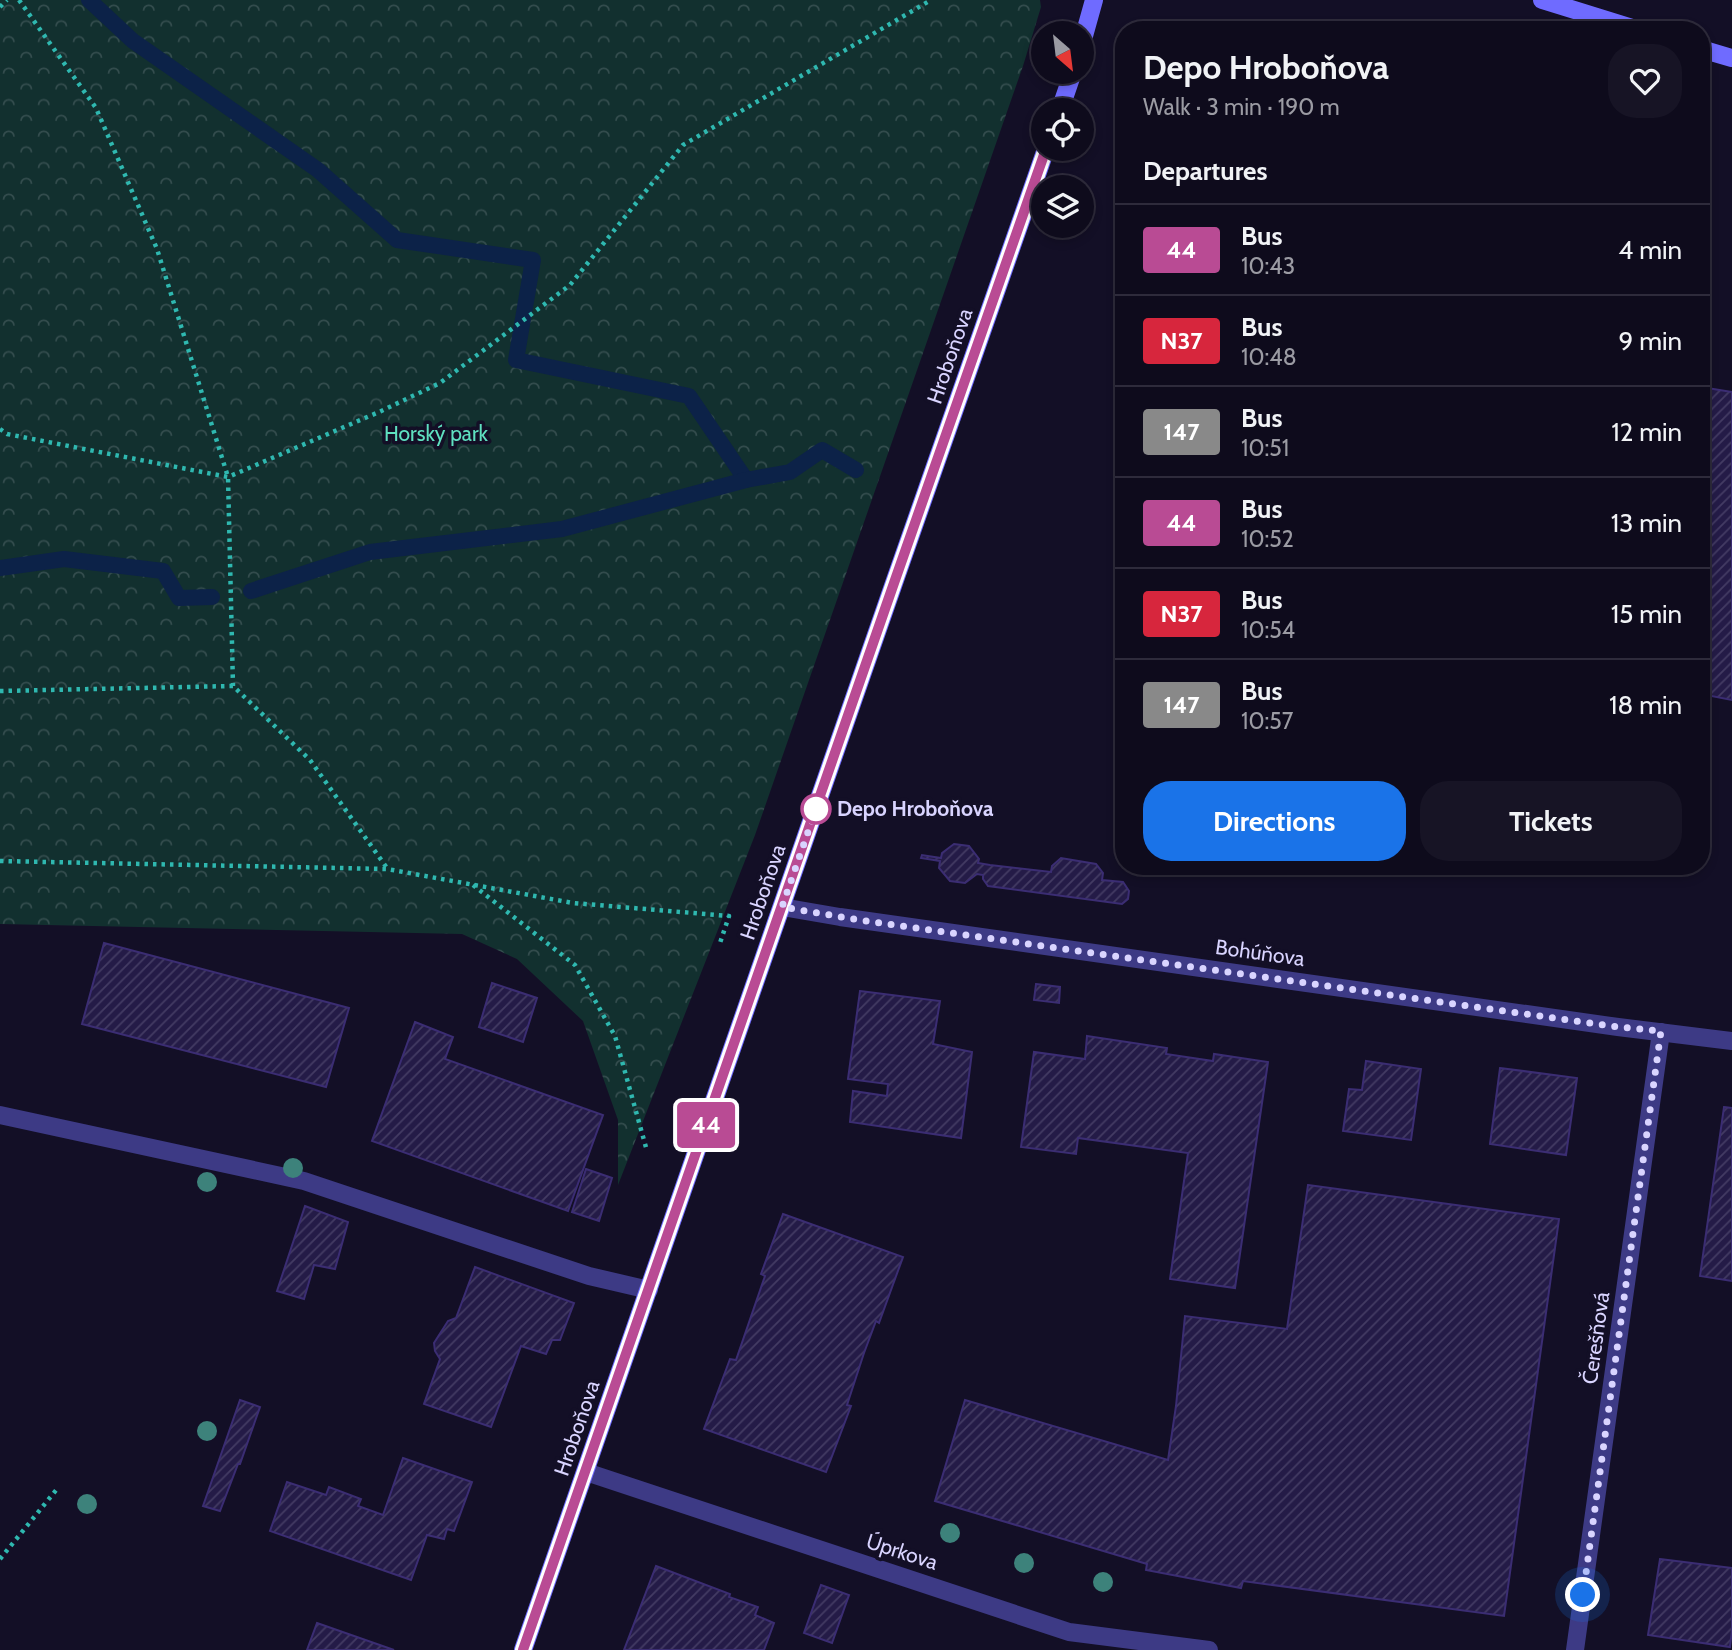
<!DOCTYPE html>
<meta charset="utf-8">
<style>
body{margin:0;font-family:Cabin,sans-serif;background:#171425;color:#f1f3f6;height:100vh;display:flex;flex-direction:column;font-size:26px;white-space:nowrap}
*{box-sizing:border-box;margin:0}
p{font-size:23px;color:#9b9ba3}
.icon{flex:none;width:38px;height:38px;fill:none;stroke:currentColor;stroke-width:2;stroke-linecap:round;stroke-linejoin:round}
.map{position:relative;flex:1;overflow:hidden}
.drawer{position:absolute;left:1115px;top:21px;width:595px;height:854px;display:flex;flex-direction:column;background:#0e0b1c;border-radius:28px;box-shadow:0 4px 10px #0003,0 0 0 2px #2e2b3b}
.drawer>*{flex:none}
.badge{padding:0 14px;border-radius:5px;font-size:24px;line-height:46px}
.needle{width:46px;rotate:152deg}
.controls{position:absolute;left:1031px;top:21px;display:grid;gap:14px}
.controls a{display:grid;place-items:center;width:63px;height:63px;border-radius:50%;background:#0e0b1c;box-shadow:0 4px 10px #0003,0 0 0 2px #2e2b3b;font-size:35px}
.you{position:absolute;width:35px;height:35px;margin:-18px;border:5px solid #fff;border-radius:50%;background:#1a73e8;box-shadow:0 0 0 10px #1a73e833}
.map>.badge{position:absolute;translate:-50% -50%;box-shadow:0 0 0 4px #fff}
h2{padding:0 28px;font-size:26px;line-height:63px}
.round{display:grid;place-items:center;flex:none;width:74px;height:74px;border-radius:28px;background:#171425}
.summary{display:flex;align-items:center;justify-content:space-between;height:119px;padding:0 28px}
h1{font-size:33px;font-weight:700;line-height:52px}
.primary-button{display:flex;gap:14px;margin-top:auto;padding:14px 28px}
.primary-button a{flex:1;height:80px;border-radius:28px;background:#1a73e8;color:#fff;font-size:28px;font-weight:700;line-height:80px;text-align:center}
.primary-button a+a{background:#171425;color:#f1f3f6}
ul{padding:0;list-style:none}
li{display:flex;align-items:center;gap:21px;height:91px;padding:0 28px;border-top:2px solid #2e2b3b}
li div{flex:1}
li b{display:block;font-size:26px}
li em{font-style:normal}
li .badge{min-width:77px;font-weight:700;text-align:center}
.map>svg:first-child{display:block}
.forest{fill:url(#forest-crowns)}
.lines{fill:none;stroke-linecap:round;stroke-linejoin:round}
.stream{stroke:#0c2248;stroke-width:16}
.building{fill:url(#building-hatch);stroke:#3b2d73;stroke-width:2}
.path{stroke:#2fb8b0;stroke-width:4.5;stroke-dasharray:3.5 5;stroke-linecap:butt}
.lane{stroke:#3d3a85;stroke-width:18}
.street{stroke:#3d3a85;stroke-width:18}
.secondary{stroke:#6f6bff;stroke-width:18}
.tree{fill:#3d827b}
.line-casing{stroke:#fff;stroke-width:16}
.line{stroke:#b94b94;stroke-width:10}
.walk{stroke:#d9d4ff;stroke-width:7;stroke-dasharray:0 12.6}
.stop-dot{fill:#fff;stroke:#b94b94;stroke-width:3.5}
.labels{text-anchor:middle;stroke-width:7;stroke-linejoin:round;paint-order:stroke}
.street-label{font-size:21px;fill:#d9d4ff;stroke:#130f26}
.park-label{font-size:21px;fill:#5fe0c0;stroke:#130f26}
.stop-label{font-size:21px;font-weight:bold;fill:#d9d4ff;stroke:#130f26;text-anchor:start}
</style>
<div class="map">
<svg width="1732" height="1650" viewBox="0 0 1732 1650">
<defs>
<pattern id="forest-crowns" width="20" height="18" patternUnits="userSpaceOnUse" patternTransform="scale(1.75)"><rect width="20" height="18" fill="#12302f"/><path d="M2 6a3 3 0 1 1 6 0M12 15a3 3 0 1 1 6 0" fill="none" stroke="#344d4e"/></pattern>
<pattern id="building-hatch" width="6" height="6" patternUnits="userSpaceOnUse" patternTransform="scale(1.75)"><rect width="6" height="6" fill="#241b47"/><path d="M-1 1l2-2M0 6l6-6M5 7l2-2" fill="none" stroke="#433b63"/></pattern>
</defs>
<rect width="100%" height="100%" fill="#130f26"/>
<polygon class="forest" points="0,0 1040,0 1041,7 1023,66 755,835 618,1185 618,1120 583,1021 517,959 462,934 0,924"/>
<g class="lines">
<g class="stream">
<polyline points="89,0 133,41 318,170 397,240 533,260 516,360 689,396 746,480"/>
<polyline points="0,568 64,559 163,571 179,598 212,597"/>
<polyline points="251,591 370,552 562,529 746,480 790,472 822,450 856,470"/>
</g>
</g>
<g class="building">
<polygon points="1701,387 1732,392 1732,700 1701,694"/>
<polygon points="954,844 969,846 979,859 978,863 990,865 1051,872 1052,866 1061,858 1096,864 1103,873 1102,880 1123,882 1129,891 1128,899 1122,904 988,886 983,879 983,875 977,874 965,883 950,881 939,868 940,861 921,858 922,855 941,858 942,853"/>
<polygon points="104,943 349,1008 326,1087 82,1024"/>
<polygon points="492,983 537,998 523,1042 479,1027"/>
<polygon points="1036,984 1060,987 1059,1003 1034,1000"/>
<polygon points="860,991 940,1001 933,1044 972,1052 961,1138 850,1122 853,1091 887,1096 888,1084 848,1079"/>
<polygon points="415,1022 453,1037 445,1059 603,1115 568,1211 372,1141"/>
<polygon points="1087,1036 1167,1048 1166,1054 1213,1061 1214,1054 1268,1062 1235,1288 1170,1279 1188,1153 1078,1138 1076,1154 1021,1147 1034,1052 1085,1059"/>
<polygon points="1366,1061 1421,1069 1411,1140 1343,1131 1349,1089 1362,1090"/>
<polygon points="1500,1068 1577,1078 1566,1155 1490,1144"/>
<polygon points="1724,1107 1732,1108 1732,1281 1700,1276"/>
<polygon points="586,1169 612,1178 599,1221 572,1212"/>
<polygon points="1308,1185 1559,1219 1504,1616 1243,1581 1241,1588 1146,1570 1147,1564 935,1501 965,1400 1168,1460 1176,1406 1185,1316 1287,1329"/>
<polygon points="305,1206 348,1222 335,1269 314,1265 304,1299 277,1291"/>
<polygon points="783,1214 903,1257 879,1323 876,1321 864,1353 847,1405 851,1406 826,1472 704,1429 730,1359 736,1360 765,1276 761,1274"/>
<polygon points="475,1267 574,1303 560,1340 552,1340 546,1354 521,1346 491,1427 424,1404 440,1359 435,1351 434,1343 448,1321 456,1318"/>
<polygon points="240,1400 260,1407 240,1464 238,1464 220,1511 203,1506"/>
<polygon points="403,1458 472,1482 454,1531 447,1529 444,1539 427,1535 411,1580 270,1531 287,1482 326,1495 329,1487 361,1499 358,1506 383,1515"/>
<polygon points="1660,1559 1732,1568 1732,1630 1730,1647 1648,1635"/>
<polygon points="656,1566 730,1594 729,1597 758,1607 755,1615 774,1623 764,1650 624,1650"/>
<polygon points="821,1585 849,1595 832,1643 804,1633"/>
<polygon points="317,1623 394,1650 307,1650"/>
</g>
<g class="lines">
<g class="path">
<polyline points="19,0 96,108 157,249 228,477 233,686"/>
<polyline points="0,7 7,0"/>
<polyline points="0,429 7,434 228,477 379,412 440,383 570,285 683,145 931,0"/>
<polyline points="0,691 233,686 310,760 387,868"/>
<polyline points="0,861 387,869 573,903 729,916 719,946"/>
<polyline points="473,885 575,965 615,1036 647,1151"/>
<polyline points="0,1559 57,1489"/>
</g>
<polyline class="lane" points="0,1115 304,1181 589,1276 649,1290"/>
<g class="street">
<polyline points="782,907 840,917 1618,1027 1732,1041"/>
<polyline points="586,1472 1069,1632 1209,1650"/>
<polyline points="1575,1650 1661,1032"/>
</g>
<g class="secondary">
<polyline points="1542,0 1639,30"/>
<polyline points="1082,43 1094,0"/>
<polyline points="1701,49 1732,58"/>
<polyline points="1060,110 1073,72"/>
<polyline points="523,1650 894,583 1046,149"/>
</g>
</g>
<g class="tree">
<circle cx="293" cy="1168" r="10"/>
<circle cx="207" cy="1182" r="10"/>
<circle cx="207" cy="1431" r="10"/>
<circle cx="87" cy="1504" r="10"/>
<circle cx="950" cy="1533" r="10"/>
<circle cx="1024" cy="1563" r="10"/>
<circle cx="1103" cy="1582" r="10"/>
</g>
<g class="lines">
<defs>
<polyline id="line" points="523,1650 894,583 1046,149"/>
</defs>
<use href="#line" class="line-casing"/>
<use href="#line" class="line"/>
<polyline class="walk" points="816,809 782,907 866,921 1618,1027 1661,1031 1583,1595"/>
</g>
<circle class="stop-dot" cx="816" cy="809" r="14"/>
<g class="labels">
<g class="street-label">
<text transform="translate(950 356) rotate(-71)" y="7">Hroboňova</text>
<text transform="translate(763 892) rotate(-71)" y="7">Hroboňova</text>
<text transform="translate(1260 953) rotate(8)" y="7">Bohúňova</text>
<text transform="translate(1596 1338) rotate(-82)" y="7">Čerešňová</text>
<text transform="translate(577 1428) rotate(-71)" y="7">Hroboňova</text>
<text transform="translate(902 1552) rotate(18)" y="7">Úprkova</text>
</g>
<g class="park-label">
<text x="436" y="441">Horský park</text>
</g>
<g class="stop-label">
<text x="837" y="816">Depo Hroboňova</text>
</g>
</g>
</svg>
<div class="controls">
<a><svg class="needle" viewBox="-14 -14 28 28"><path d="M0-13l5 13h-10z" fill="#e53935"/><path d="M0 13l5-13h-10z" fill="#9b9ba3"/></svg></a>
<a><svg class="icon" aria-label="locate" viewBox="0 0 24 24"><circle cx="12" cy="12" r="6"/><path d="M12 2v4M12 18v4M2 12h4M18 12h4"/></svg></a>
<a><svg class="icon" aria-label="layers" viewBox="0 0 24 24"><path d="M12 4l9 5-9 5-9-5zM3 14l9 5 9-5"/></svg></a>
</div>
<div class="you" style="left:1583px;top:1595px"></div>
<b class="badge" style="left:706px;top:1125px;background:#b94b94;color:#fff">44</b>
<section class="drawer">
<div class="summary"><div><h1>Depo Hroboňova</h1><p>Walk · 3 min · 190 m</p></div><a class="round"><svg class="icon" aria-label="heart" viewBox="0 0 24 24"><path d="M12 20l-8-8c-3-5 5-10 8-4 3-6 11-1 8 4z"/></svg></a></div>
<h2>Departures</h2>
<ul>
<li><span class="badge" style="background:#b94b94;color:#fff">44</span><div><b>Bus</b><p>10:43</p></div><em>4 min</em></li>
<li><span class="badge" style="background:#d7263d;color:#fff">N37</span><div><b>Bus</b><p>10:48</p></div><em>9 min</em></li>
<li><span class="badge" style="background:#898989;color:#fff">147</span><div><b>Bus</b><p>10:51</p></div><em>12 min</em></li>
<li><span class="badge" style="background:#b94b94;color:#fff">44</span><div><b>Bus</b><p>10:52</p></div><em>13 min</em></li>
<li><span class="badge" style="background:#d7263d;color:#fff">N37</span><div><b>Bus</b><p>10:54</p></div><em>15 min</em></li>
<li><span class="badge" style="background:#898989;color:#fff">147</span><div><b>Bus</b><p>10:57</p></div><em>18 min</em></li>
</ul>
<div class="primary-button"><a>Directions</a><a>Tickets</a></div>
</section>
</div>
